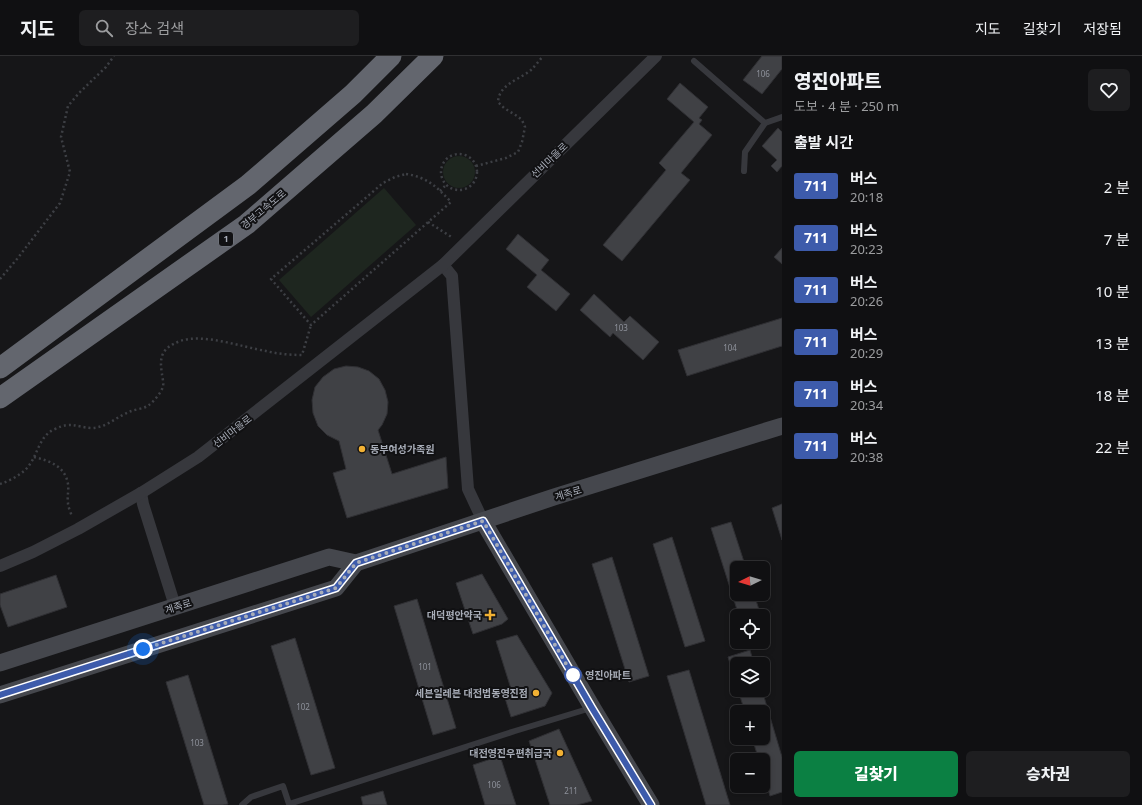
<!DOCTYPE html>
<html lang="ko">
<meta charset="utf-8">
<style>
body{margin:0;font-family:"Noto Sans","Noto Sans KR",sans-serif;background:#1e1e20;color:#f1f3f6;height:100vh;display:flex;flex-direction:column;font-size:15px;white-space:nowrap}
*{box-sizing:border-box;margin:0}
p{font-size:13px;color:#9c9d9f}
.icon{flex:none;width:22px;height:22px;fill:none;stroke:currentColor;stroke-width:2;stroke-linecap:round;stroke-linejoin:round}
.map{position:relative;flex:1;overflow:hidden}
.side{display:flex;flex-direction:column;background:#101012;width:360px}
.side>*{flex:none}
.badge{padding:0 8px;border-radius:3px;font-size:14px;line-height:26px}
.needle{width:26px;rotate:265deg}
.fabs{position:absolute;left:730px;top:505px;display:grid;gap:8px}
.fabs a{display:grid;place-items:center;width:40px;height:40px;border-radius:6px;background:#101012;box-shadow:0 2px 6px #0003,0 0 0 1px #303032;font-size:20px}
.you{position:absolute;width:20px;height:20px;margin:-10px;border:3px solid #fff;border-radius:50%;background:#1a73e8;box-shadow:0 0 0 6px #1a73e833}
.map>.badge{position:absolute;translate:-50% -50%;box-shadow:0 0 0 2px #fff}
h2{padding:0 12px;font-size:15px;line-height:36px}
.round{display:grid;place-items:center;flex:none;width:42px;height:42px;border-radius:6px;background:#1e1e20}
.head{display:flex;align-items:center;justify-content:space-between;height:68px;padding:0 12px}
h1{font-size:19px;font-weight:800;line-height:30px}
.primary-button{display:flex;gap:8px;margin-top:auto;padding:8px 12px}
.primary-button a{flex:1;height:46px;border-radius:6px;background:#0b8043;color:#fff;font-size:16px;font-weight:800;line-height:46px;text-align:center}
.primary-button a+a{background:#1e1e20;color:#f1f3f6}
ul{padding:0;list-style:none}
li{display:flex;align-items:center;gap:12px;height:52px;padding:0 12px}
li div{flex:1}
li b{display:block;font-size:15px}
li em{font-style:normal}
li .badge{min-width:44px;font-weight:700;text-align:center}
header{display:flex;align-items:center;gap:24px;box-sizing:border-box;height:56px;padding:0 20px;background:#101012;border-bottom:1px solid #303032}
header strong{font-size:19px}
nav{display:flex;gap:22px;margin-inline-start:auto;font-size:14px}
.search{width:280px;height:36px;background:#1e1e20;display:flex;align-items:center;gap:10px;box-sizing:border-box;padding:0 14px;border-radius:6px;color:#9c9d9f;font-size:15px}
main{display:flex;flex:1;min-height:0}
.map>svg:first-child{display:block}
.green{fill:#1e261f}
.building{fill:#404145;stroke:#303034}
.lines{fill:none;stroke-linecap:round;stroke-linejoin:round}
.path{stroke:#3d3f44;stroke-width:2.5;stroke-dasharray:2 3;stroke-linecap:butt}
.lane{stroke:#37383d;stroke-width:6}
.street{stroke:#37383d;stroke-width:12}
.secondary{stroke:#45474d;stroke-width:17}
.highway{stroke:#63666e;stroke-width:21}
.line-casing{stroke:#fff;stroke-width:9}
.line{stroke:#3d5bab;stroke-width:6}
.walk{stroke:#a8adb8;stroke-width:4;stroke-dasharray:0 7.2}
.poi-dot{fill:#f2b134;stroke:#111113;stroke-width:1.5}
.stop-dot{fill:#fff;stroke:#3d5bab;stroke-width:2}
.labels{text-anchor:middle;stroke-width:4;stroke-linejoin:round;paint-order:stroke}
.number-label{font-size:8px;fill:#8e929b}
.shield{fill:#111113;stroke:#7b7e86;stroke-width:1}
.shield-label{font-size:9px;font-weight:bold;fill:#a8adb8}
.street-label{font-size:10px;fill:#a8adb8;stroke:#111113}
.poi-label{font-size:10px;font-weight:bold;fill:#a8adb8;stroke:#111113;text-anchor:end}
.stop-label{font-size:10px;font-weight:bold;fill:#a8adb8;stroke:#111113;text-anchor:start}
</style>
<header>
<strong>지도</strong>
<div class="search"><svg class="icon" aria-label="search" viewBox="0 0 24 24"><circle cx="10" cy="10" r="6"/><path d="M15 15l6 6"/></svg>장소 검색</div>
<nav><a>지도</a><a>길찾기</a><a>저장됨</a></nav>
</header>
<main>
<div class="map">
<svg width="782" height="749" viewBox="0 0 782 749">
<rect width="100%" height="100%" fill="#161618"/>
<g class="green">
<circle cx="459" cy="116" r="16"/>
<polygon points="384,132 416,169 311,261 279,224"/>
</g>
<g class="building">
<polygon points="762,0 782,0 782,13 762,38 743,24"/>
<polygon points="680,27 708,51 699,62 702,64 699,68 712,79 681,117 690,124 622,205 603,189 666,114 659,107 694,66 667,43"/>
<polygon points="778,72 782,76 782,110 777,116 771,110 777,104 762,90"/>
<polygon points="518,178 549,204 541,214 570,238 556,255 527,231 537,219 506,193"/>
<polygon points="782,192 782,208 774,201"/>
<polygon points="594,238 624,266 630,260 659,286 643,304 613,277 610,281 580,254"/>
<polygon points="782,262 782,290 687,320 678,294"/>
<polygon points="346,310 358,311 369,315 379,323 385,334 388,346 387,358 382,369 378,374 392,418 446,401 448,432 347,462 333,417 346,413 339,385 327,379 318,370 313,357 312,344 315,331 323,321 334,313"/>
<polygon points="782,448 782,484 772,452"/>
<polygon points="731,466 746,512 737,512 737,538 754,538 761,560 739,560 711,472"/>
<polygon points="672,481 705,585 685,591 653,488"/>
<polygon points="612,501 649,620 629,626 592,508"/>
<polygon points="482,518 508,563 502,568 473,578 456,527"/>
<polygon points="56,519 67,551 8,571 0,549 0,538"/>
<polygon points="417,543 456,672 433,679 394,550"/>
<polygon points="517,579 552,637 545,650 511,661 504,639 512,636 496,585"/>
<polygon points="295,582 335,712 311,719 271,590"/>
<polygon points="750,594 754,608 737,608 737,630 728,601"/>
<polygon points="689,614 730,749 706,749 667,620"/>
<polygon points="188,619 228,748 223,749 204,749 166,626"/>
<polygon points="738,634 762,634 782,701 782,736 770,740 763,717 763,704 759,704 752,682 763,682 763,656 745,656"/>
<polygon points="559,673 592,745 577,749 550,749 529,685"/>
<polygon points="500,700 516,749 485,749 473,709"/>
<polygon points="383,735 387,749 363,749 361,741"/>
</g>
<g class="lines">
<g class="path">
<circle cx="459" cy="116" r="18"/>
<path d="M476,110l30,-8 12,-6 4,-10 3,-15 -3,-7 -5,-4 -13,-8 -6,-6c1,-18 21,-22 33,-32 4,-4 8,-9 12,-14"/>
<path d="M406,118c21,3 31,13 45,28l-140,123 -40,-46 112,-96 12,-6z"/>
<polyline points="440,135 446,129"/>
<polyline points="428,166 453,182"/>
<polyline points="0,223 17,203 60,147 70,116 61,81 68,50 79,37 106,11 114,0"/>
<path d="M34,401c16,4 31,9 34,27 1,6 -1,12 0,19 0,4 3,10 4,14"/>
<path d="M0,428c9,-3 19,-8 26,-15 12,-12 12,-33 29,-40 17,-8 20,-2 36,-1 15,0 25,-11 38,-16 6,-3 15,-3 20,-7 5,-4 13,-13 14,-19 1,-4 -1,-9 -1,-12 -3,-18 0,-26 18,-33 23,-8 62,6 86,10 12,3 24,4 36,4l9,-30"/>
</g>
<g class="lane">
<polyline points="694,5 765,67 782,61"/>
<polyline points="744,115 745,96 765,67"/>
<polyline points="242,749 251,741 283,730 289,748 515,675 591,652"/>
</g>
<g class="street">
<polyline points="443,209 452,220 468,433 483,465"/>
<polyline points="141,437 143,448 175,550"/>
<polyline points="0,510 33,496 78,473 141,437 198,401 443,209 656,0"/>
</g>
<g class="secondary">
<polyline points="483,465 592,651 651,749"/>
<polyline points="0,607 329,501 356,507 554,441 782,370"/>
<polyline points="0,639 336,532 356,507"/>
</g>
<g class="highway">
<polyline points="0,312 248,129 353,38 391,0"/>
<polyline points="0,342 247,168 374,58 433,0"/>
</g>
</g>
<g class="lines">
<defs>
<polyline id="line" points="0,639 336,532 356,507 483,465 592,652 651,749"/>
</defs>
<use href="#line" class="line-casing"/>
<use href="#line" class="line"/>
<polyline class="walk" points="143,593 336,532 356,507 483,465 576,625 573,619"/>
</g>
<g class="poi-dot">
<circle cx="362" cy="393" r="4"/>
<path d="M488 553h4v4h4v4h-4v4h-4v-4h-4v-4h4z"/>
<circle cx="536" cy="637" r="4"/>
<circle cx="560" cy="697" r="4"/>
</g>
<circle class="stop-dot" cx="573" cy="619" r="8"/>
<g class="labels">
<g class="number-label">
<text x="763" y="21">106</text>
<text x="621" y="275">103</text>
<text x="730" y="295">104</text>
<text x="425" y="614">101</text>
<text x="303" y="654">102</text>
<text x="197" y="690">103</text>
<text x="494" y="732">106</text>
<text x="571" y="738">211</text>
</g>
<rect class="shield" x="219" y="176" width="14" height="14" rx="3"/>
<g class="shield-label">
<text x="226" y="186">1</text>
</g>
<g class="street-label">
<text transform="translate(549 104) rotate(-44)" y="4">선비마을로</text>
<text transform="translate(263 153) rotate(-40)" y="4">경부고속도로</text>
<text transform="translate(232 375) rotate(-38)" y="4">선비마을로</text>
<text transform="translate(568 437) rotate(-17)" y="4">계족로</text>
<text transform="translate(178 550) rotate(-18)" y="4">계족로</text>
</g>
<g class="poi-label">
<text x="370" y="397" text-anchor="start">동부여성가족원</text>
<text x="482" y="563">대덕평안약국</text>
<text x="528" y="641">세븐일레븐 대전법동영진점</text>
<text x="552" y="701">대전영진우편취급국</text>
</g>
<g class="stop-label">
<text x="585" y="623">영진아파트</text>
</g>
</g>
</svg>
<div class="fabs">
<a><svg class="needle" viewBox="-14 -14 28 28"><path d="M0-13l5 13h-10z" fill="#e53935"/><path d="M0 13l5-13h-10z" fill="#9c9d9f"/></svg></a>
<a><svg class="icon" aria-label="locate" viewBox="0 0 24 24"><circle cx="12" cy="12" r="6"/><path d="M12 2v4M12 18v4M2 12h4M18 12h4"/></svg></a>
<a><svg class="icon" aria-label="layers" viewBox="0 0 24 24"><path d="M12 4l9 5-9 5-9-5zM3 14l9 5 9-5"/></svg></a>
<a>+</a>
<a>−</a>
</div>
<div class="you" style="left:143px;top:593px"></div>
</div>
<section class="side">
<div class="head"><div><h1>영진아파트</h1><p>도보 · 4 분 · 250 m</p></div><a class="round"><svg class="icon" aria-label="heart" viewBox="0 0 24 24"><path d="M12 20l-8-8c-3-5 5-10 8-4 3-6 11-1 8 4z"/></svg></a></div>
<h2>출발 시간</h2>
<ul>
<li><span class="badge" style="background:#3d5bab;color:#fff">711</span><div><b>버스</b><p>20:18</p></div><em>2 분</em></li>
<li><span class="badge" style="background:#3d5bab;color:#fff">711</span><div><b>버스</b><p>20:23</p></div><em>7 분</em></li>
<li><span class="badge" style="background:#3d5bab;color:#fff">711</span><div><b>버스</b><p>20:26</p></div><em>10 분</em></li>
<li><span class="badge" style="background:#3d5bab;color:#fff">711</span><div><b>버스</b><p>20:29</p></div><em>13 분</em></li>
<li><span class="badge" style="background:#3d5bab;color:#fff">711</span><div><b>버스</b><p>20:34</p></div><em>18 분</em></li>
<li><span class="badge" style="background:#3d5bab;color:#fff">711</span><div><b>버스</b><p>20:38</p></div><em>22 분</em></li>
</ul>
<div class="primary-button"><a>길찾기</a><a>승차권</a></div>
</section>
</main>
